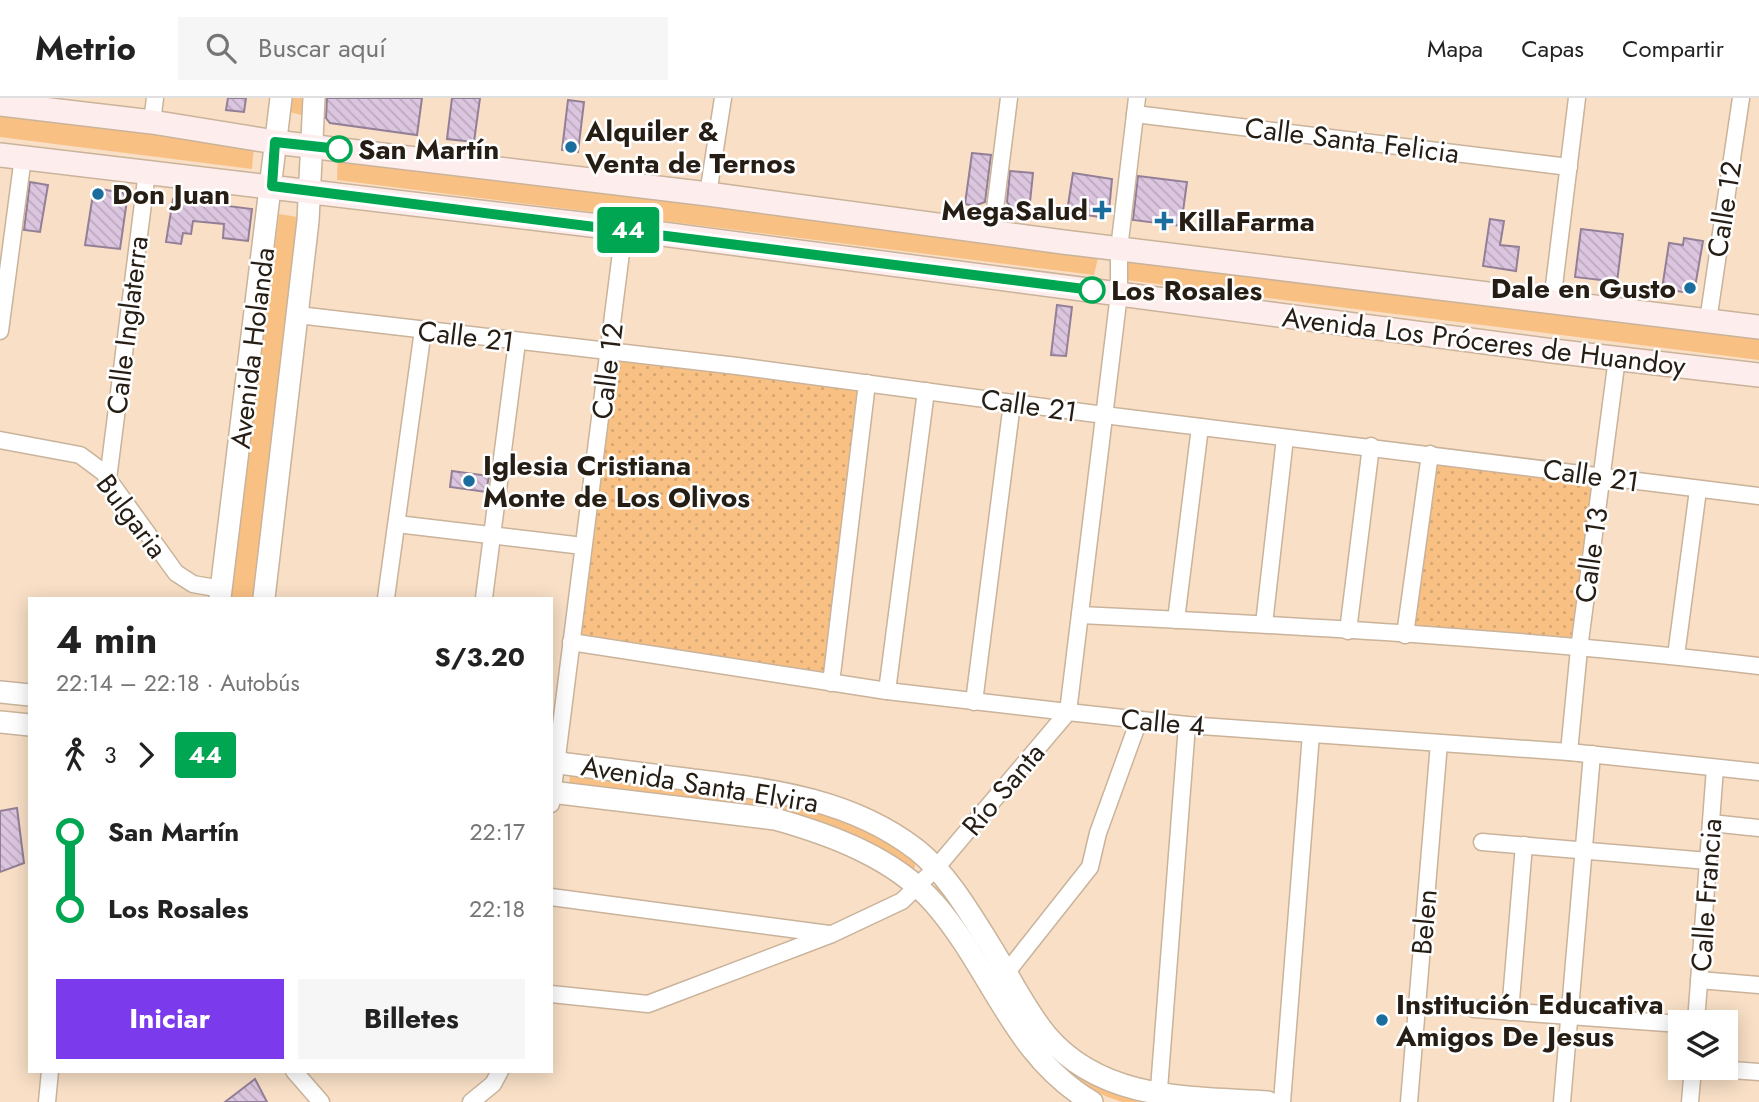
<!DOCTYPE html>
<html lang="es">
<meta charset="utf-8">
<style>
body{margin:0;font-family:Jost,sans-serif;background:#f6f6f6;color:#222;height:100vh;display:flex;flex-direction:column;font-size:26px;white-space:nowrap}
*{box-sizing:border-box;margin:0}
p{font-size:23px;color:#767676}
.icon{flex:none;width:38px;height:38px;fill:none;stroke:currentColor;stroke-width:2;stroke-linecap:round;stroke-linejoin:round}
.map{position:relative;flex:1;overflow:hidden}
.side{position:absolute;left:28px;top:499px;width:525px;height:476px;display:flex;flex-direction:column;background:#fff;border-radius:0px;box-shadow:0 4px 18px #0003}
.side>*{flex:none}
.badge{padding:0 14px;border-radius:5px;font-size:24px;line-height:46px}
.tools{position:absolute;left:1668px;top:912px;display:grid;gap:14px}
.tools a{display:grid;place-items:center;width:70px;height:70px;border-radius:0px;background:#fff;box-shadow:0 4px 18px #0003;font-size:35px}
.map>.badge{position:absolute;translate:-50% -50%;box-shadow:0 0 0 4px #fff}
.legs{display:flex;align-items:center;gap:10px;height:77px;padding:0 28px;font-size:23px}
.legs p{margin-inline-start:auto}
.overview{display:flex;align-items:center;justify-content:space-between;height:119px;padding:0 28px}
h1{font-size:38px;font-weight:700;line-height:52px}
.button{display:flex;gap:14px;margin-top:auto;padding:14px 28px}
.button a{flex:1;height:80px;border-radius:0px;background:#7c3aed;color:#fff;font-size:28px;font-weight:700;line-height:80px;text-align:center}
.button a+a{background:#f6f6f6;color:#222}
ul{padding:0 28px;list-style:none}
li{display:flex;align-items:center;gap:24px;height:77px;font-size:26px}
li i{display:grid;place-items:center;width:10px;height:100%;margin:0 9px;background:currentColor}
li i::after{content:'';width:18px;height:18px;margin:-9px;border:5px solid;border-radius:50%;background:#fff}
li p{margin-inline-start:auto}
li:first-child i{background:linear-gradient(#0000 50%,currentColor 0)}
li:last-child i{background:linear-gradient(currentColor 50%,#0000 0)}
header{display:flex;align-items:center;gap:42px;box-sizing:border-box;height:98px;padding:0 35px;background:#fff;border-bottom:2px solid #e0e0e0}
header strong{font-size:33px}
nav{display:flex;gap:38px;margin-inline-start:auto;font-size:24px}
.search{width:490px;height:63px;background:#f6f6f6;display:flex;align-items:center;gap:18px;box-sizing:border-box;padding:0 24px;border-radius:0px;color:#767676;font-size:26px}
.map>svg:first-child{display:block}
.grass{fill:#f9c084}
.park{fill:url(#park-dots)}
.building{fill:url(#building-back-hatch);stroke:#937f97;stroke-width:2}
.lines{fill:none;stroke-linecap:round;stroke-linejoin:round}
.minor-casing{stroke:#cab39b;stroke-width:19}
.tertiary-casing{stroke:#cab39b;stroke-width:24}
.secondary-casing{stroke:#cab39b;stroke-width:26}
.minor{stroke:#fff;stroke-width:16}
.tertiary{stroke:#fff;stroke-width:21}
.secondary{stroke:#feeded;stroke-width:23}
.line-1-casing{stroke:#fff;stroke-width:16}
.line-1{stroke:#00a651;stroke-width:10}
.poi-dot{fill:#1b6d9e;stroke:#fff;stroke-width:2.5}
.stop-1-dot{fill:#fff;stroke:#00a651;stroke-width:3.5}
.labels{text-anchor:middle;stroke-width:5;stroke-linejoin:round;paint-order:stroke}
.poi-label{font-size:28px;font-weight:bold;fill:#261d14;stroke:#fff;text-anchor:start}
.street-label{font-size:28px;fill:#261d14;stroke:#fff}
.stop-label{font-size:28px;font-weight:bold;fill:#261d14;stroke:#fff;text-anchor:start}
</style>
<header>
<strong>Metrio</strong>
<div class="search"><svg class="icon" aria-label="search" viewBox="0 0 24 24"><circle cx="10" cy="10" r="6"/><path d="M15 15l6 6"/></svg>Buscar aquí</div>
<nav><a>Mapa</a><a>Capas</a><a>Compartir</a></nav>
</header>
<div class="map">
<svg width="1759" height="1004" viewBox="0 0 1759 1004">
<defs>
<pattern id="park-dots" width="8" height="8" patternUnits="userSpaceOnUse" patternTransform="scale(1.75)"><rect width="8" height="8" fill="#f9c084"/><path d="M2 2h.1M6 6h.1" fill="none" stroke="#d5a571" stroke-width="1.8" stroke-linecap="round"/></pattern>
<pattern id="building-back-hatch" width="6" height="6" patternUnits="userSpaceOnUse" patternTransform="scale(1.75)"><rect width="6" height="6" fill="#dbc5df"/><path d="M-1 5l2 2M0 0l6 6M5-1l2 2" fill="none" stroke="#bca9be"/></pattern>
</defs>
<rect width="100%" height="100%" fill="#f8dfc6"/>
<g class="grass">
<polygon points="291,0 309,0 306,18 289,14"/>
<polygon points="0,15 254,46 252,71 0,39"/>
<polygon points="338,57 1100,151 1094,177 337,82"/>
<polygon points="279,116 304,120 256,500 230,500"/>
<polygon points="1129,160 1759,235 1759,262 1126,182"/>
<polygon points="571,672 765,696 856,723 915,762 915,769 911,772 861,739 799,717 569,686"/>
<polygon points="937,785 1030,924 1149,1004 1122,1004 1105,998 1080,985 1052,960 934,792"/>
</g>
<g class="park">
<polygon points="614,259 863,291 829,576 581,542"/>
<polygon points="1437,367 1597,386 1575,545 1414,534"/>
</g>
<g class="building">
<polygon points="228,0 246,0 244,14 226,12"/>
<polygon points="327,0 422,0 417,37 330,25 326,20"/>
<polygon points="452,0 480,0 474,44 447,41"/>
<polygon points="568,2 584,4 578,54 562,52"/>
<polygon points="972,55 991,57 985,104 974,108 965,106"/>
<polygon points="1010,73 1033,75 1029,114 1013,112 1007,104"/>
<polygon points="1073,75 1112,81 1109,113 1099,119 1067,114"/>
<polygon points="1138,78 1187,84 1181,128 1133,122"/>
<polygon points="30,84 48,87 40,134 24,132"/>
<polygon points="94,90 123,95 127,102 120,151 85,147"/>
<polygon points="173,101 252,111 248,143 223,140 224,126 193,123 191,136 183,135 181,146 166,144"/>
<polygon points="1490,121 1504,123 1500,147 1519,149 1516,173 1483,168"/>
<polygon points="1581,131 1623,136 1617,184 1575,179"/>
<polygon points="1684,140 1703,143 1695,189 1690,195 1662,191 1669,145 1683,147"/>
<polygon points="1057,207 1072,209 1066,258 1051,257"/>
<polygon points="452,373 489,378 486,394 450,389"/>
<polygon points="17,710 24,765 0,774 0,713"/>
<polygon points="255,981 267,1004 225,1004"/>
</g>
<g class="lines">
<defs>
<g id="minor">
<polyline points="1135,16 1569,69"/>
<polyline points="152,24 155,0"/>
<polyline points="708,96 723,0"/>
<polyline points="992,135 1009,0"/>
<polyline points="1552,204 1577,0"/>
<polyline points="298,217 737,268 1104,317 1759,398"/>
<polyline points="1708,223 1741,0"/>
<polyline points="0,233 23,59"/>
<polyline points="0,342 80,357 103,374 176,475 193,486 221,491"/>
<polyline points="108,381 147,74"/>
<polyline points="397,426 583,448"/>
<polyline points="386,500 423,232"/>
<polyline points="484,500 517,244"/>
<path d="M1080,517c226,11 454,24 679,51"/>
<polyline points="1176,522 1200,329"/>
<polyline points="1264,526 1285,340"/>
<polyline points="1348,533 1371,348"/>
<polyline points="1405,537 1430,356"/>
<polyline points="571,544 887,593 1068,614 1187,627 1569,654 1759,674"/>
<polyline points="1676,558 1698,392"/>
<polyline points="831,585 867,285"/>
<polyline points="887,593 926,293"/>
<polyline points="974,604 1012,305"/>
<polyline points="1569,654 1579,551 1617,260"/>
<polyline points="551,706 624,131"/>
<polyline points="1711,725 1759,730"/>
<polyline points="1482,744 1708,763"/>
<polyline points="551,799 829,836"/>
<polyline points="1007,874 1090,769 1098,735 1139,622"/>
<polyline points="1699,882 1759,887"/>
<polyline points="551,896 648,906 832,836 902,803 936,770 1068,614 1119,196 1119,151 1137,0"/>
<polyline points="1474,911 1680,926"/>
<polyline points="1510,914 1524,747"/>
<polyline points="1696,924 1715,670"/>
<polyline points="1705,970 1759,974"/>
<polyline points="294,973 321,1004"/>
<polyline points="47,1004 50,973"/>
<polyline points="471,1004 493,986 500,973"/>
<polyline points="1158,1004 1187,627"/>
<polyline points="1282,1004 1311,636"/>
<polyline points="1409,1004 1439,645"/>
<polyline points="1562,1004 1592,656"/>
<polyline points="1690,1004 1693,970"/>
</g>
<g id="tertiary">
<polyline points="220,500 281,0"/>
<polyline points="264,500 308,123 314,0"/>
<polyline points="0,594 30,597"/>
<polyline points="0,624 30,627"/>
<path d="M551,664c48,6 95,12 142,18 80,10 158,19 224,70 29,23 51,60 71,92 20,31 35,65 59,94 56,65 142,61 221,66"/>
<path d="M551,694l224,27c57,16 119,39 159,84 58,66 79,153 158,199"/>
</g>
<g id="secondary">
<polyline points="0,6 152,24 275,44 708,96 1063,144 1759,229"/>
<polyline points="0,57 624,131 1553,253 1759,277"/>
</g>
</defs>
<use href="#minor" class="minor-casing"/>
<use href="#tertiary" class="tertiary-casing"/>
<use href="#secondary" class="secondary-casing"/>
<use href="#minor" class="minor"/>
<use href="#tertiary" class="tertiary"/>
<use href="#secondary" class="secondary"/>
</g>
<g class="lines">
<defs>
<polyline id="line-1" points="339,51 275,44 272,88 1092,192"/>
</defs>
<use href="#line-1" class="line-1-casing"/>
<use href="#line-1" class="line-1"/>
</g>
<g class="poi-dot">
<circle cx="571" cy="49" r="7"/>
<circle cx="98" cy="96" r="7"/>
<path d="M1098.5 101.5h7v7h7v7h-7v7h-7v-7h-7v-7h7z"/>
<path d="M1160.5 112.5h7v7h7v7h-7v7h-7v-7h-7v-7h7z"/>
<circle cx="1690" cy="190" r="7"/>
<circle cx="469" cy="383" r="7"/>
<circle cx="1382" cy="922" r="7"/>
</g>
<g class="stop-1-dot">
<circle cx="339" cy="51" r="12"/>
<circle cx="1092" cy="192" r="12"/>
</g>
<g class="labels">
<g class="poi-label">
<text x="585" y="43">Alquiler &amp;<tspan x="585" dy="32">Venta de Ternos</tspan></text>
<text x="112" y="106">Don Juan</text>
<text x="1088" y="122" text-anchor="end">MegaSalud</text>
<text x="1178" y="133">KillaFarma</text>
<text x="1676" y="200" text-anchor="end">Dale en Gusto</text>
<text x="483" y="377">Iglesia Cristiana<tspan x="483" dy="32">Monte de Los Olivos</tspan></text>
<text x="1396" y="916">Institución Educativa<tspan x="1396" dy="32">Amigos De Jesus</tspan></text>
</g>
<g class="street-label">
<text transform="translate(1352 42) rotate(7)" y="10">Calle Santa Felicia</text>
<text transform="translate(1724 111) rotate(-81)" y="10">Calle 12</text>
<text transform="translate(127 227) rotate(-83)" y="10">Calle Inglaterra</text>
<text transform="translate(466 238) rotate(7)" y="10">Calle 21</text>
<text transform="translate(1484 243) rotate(7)" y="10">Avenida Los Próceres de Huandoy</text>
<text transform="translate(252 250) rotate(-83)" y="10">Avenida Holanda</text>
<text transform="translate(607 273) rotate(-83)" y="10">Calle 12</text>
<text transform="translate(1029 307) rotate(8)" y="10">Calle 21</text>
<text transform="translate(1591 377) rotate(8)" y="10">Calle 21</text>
<text transform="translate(132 418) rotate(53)" y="10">Bulgaria</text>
<text transform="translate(1591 457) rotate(-82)" y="10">Calle 13</text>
<text transform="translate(1163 624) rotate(5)" y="10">Calle 4</text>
<text transform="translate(700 686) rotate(9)" y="10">Avenida Santa Elvira</text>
<text transform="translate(1003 691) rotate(-50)" y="10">Río Santa</text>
<text transform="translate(1706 797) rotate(-86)" y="10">Calle Francia</text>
<text transform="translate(1424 824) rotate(-85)" y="10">Belen</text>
</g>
<g class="stop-label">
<text x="358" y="61">San Martín</text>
<text x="1111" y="202">Los Rosales</text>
</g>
</g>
</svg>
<div class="tools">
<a><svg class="icon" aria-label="layers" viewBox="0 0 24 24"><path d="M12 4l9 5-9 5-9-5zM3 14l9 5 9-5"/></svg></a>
</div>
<b class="badge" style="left:628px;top:132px;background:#00a651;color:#fff">44</b>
<section class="side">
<div class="overview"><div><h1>4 min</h1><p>22:14 – 22:18 · Autobús</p></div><b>S/3.20</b></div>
<div class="legs"><svg class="icon" aria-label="walk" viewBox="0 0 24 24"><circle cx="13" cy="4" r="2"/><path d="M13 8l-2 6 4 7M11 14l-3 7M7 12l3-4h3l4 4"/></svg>3<svg class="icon" aria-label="forward" viewBox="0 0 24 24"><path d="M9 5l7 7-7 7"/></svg><b class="badge" style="background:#00a651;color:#fff">44</b></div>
<ul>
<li><i style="color:#00a651"></i><b>San Martín</b><p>22:17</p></li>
<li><i style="color:#00a651"></i><b>Los Rosales</b><p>22:18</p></li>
</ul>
<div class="button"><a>Iniciar</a><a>Billetes</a></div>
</section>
</div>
